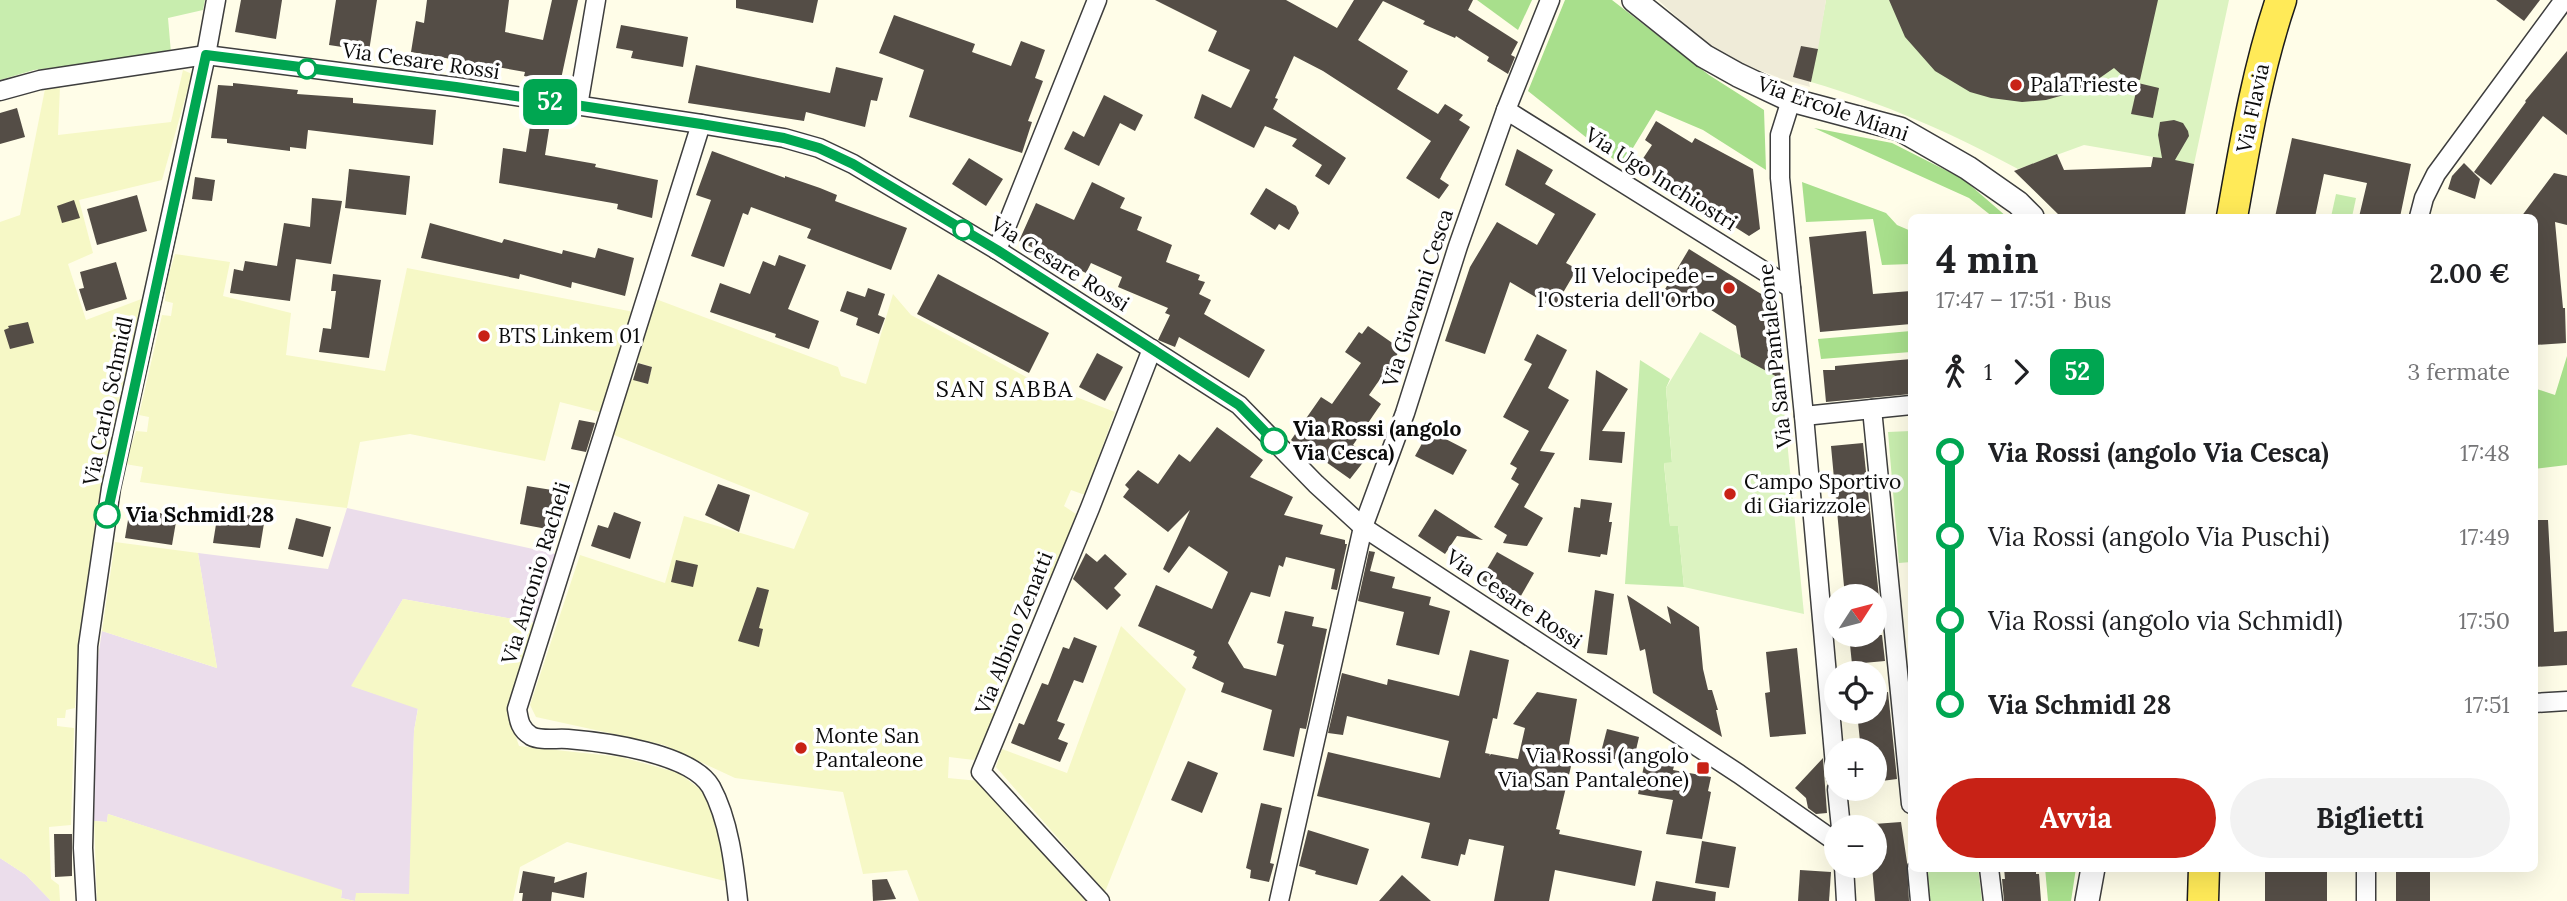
<!DOCTYPE html>
<html lang="it">
<meta charset="utf-8">
<style>
body{margin:0;font-family:Lora,serif;background:#f2f2f2;color:#202124;height:100vh;display:flex;flex-direction:column;font-size:26px;white-space:nowrap}
*{box-sizing:border-box;margin:0}
p{font-size:23px;color:#757577}
.icon{flex:none;width:38px;height:38px;fill:none;stroke:currentColor;stroke-width:2;stroke-linecap:round;stroke-linejoin:round}
.map{position:relative;flex:1;overflow:hidden}
.details{position:absolute;left:1908px;top:214px;width:630px;height:658px;display:flex;flex-direction:column;background:#fff;border-radius:10px;box-shadow:0 7px 28px #0002}
.details>*{flex:none}
.badge{padding:0 14px;border-radius:10px;font-size:24px;line-height:46px}
.needle{width:46px;rotate:54deg}
.controls{position:absolute;left:1824px;top:584px;display:grid;gap:14px}
.controls a{display:grid;place-items:center;width:63px;height:63px;border-radius:50%;background:#fff;box-shadow:0 7px 28px #0002;font-size:35px}
.map>.badge{position:absolute;translate:-50% -50%;box-shadow:0 0 0 4px #fff}
.legs{display:flex;align-items:center;gap:10px;height:77px;padding:0 28px;font-size:23px}
.legs p{margin-inline-start:auto}
.head{display:flex;align-items:center;justify-content:space-between;height:119px;padding:0 28px}
h1{font-size:38px;font-weight:700;line-height:52px}
.primary-button{display:flex;gap:14px;margin-top:auto;padding:14px 28px}
.primary-button a{flex:1;height:80px;border-radius:42px;background:#c82216;color:#fff;font-size:28px;font-weight:700;line-height:80px;text-align:center}
.primary-button a+a{background:#f2f2f2;color:#202124}
ul{padding:0 28px;list-style:none}
li{display:flex;align-items:center;gap:24px;height:84px;font-size:26px}
li i{display:grid;place-items:center;width:10px;height:100%;margin:0 9px;background:currentColor}
li i::after{content:'';width:18px;height:18px;margin:-9px;border:5px solid;border-radius:50%;background:#fff}
li p{margin-inline-start:auto}
li:first-child i{background:linear-gradient(#0000 50%,currentColor 0)}
li:last-child i{background:linear-gradient(currentColor 50%,#0000 0)}
.map>svg:first-child{display:block}
.industrial{fill:#ebddeb}
.farmland{fill:#f6f8c6}
.green{fill:#c8edae}
.forest{fill:#a8df8c}
.pitch{fill:#dcf3c1}
.plaza{fill:#efebd8}
.building{fill:#544d46}
.lines{fill:none;stroke-linecap:round;stroke-linejoin:round}
.minor-casing{stroke:#3e3e3e;stroke-width:21}
.tertiary-casing{stroke:#3e3e3e;stroke-width:26}
.primary-casing{stroke:#1c1c1c;stroke-width:33}
.minor{stroke:#fff;stroke-width:18}
.tertiary{stroke:#fff;stroke-width:23}
.primary{stroke:#ffea58;stroke-width:30}
.line-1-casing{stroke:#fff;stroke-width:16}
.line-1{stroke:#00a651;stroke-width:10}
.stop-1-dot{fill:#fff;stroke:#00a651;stroke-width:3.5}
.poi-dot{fill:#c82216;stroke:#fff;stroke-width:2.5}
.labels{text-anchor:middle;stroke-width:7;stroke-linejoin:round;paint-order:stroke}
.street-label{font-size:21px;fill:#0b0b0b;stroke:#fff}
.poi-label{font-size:21px;fill:#0b0b0b;stroke:#fff;text-anchor:start}
.stop-label{font-size:21px;font-weight:bold;fill:#0b0b0b;stroke:#fff;text-anchor:start}
.neighbourhood-label{font-size:23px;letter-spacing:2px;fill:#0b0b0b;stroke:#fff}
</style>
<div class="map">
<svg width="2567" height="901" viewBox="0 0 2567 901">
<rect width="100%" height="100%" fill="#fffde8"/>
<g class="industrial">
<polygon points="347,508 556,554 535,623 403,599 352,686 418,708 414,731 410,894 357,893 355,901 341,898 342,891 108,814 107,822 94,821 95,677 102,631 217,668 198,553 328,569"/>
<polygon points="0,858 26,875 51,901 0,901"/>
</g>
<g class="farmland">
<polygon points="183,70 192,74 162,180 79,200 93,253 68,264 86,320 144,298 100,505 79,646 75,708 66,710 65,718 57,718 57,726 74,728 71,825 49,827 51,879 59,885 60,901 51,901 26,875 0,858 0,222 20,215 45,89 60,86 58,135 171,122"/>
<polygon points="175,254 230,262 223,296 291,313 286,355 385,371 407,268 634,312 603,413 560,402 545,461 410,434 360,442 347,508 228,494 140,482 143,467 125,464 136,431 147,432 149,417 139,415 162,315 171,316 173,303 165,301 166,284"/>
<polygon points="893,294 911,315 1032,380 1115,412 1085,495 1071,490 1064,506 1076,514 1053,577 1038,573 1003,655 1019,662 985,742 974,760 949,757 948,778 979,781 1087,900 1085,901 919,901 907,870 863,874 843,792 735,778 664,745 536,717 530,705 580,555 665,583 684,516 794,549 809,513 614,435 628,378 648,384 652,367 633,361 653,298 838,367 841,376 866,384"/>
<polygon points="115,542 198,553 217,668 102,631"/>
<polygon points="403,599 535,623 518,677 509,716 519,746 621,757 679,773 705,793 723,851 729,882 567,842 520,867 513,901 97,901 94,821 107,822 108,814 342,890 341,898 355,901 356,893 409,894 414,731 418,709 351,686"/>
<polygon points="1121,626 1186,689 1105,892 996,767 1002,749 1067,773"/>
</g>
<g class="green">
<polygon points="0,0 205,0 203,10 168,18 171,53 34,70 0,80"/>
<polygon points="2336,194 2356,198 2352,217 2331,217"/>
<polygon points="1640,360 1670,379 1666,388 1672,463 1664,464 1670,525 1678,525 1684,587 1625,584"/>
<polygon points="1911,431 1911,562 1899,563 1888,432"/>
<polygon points="1927,868 1978,868 1982,901 1930,901"/>
</g>
<g class="forest">
<polygon points="1477,0 1532,0 1518,30"/>
<polygon points="1565,0 1612,0 1709,75 1764,110 1766,170 1703,130 1656,110 1622,166 1528,91"/>
<polygon points="1814,128 1892,143 1963,179 2007,217 1993,217 1969,198"/>
<polygon points="1802,182 1886,213 1897,225 1911,231 1911,264 1882,265 1873,219 1806,222"/>
<polygon points="1911,331 1911,352 1821,359 1818,339"/>
<polygon points="2567,356 2567,465 2534,469 2534,388 2555,395"/>
<polygon points="2045,868 2076,868 2071,901 2048,901"/>
</g>
<g class="pitch">
<path d="M1826,0h403l-35,164 -110,-19 -66,24c-71,-38 -130,-64 -207,-87z"/>
<polygon points="1700,332 1781,379 1804,614 1684,587 1678,526 1670,526 1664,463 1672,462 1666,388"/>
</g>
<polygon class="plaza" points="1658,0 1826,0 1818,49 1801,47 1810,87 1782,79 1739,62 1706,45 1675,22 1678,18"/>
<g class="building">
<polygon points="241,0 282,0 276,39 235,32"/>
<polygon points="336,0 377,0 369,51 329,45"/>
<polygon points="427,0 509,0 505,32 543,40 552,0 578,0 561,79 546,76 546,80 524,76 525,72 411,52 416,21 424,23"/>
<polygon points="736,0 818,0 813,23 736,8"/>
<polygon points="1155,0 1286,0 1337,28 1354,0 1473,0 1468,10 1518,42 1511,55 1515,57 1508,74 1487,61 1489,57 1456,36 1455,38 1423,24 1425,21 1383,1 1358,40 1408,71 1397,89 1438,114 1445,104 1463,115 1459,120 1470,127 1443,173 1440,179 1449,185 1439,199 1406,178 1431,141 1323,71 1294,56 1275,98 1278,99 1273,109 1346,158 1329,185 1315,176 1322,165 1292,146 1297,139 1265,126 1254,148 1194,118 1202,94 1231,108 1250,70 1208,51 1217,31"/>
<polygon points="1889,0 2158,0 2140,80 2125,78 2114,68 2094,82 2071,93 2046,100 2022,102 1991,98 1970,92 1935,71 1905,37"/>
<polygon points="2496,0 2540,0 2524,21"/>
<polygon points="894,15 975,44 972,52 1011,66 1021,41 1045,50 1035,78 1043,81 1028,121 1032,122 1022,153 909,117 924,70 879,53"/>
<polygon points="621,25 688,37 683,67 631,58 633,51 616,48"/>
<polygon points="1801,46 1818,49 1811,82 1793,77"/>
<polygon points="2567,51 2567,135 2543,116 2491,185 2474,172 2526,102 2525,101"/>
<polygon points="696,65 830,93 836,67 883,78 877,101 871,100 865,127 806,112 804,121 688,103"/>
<polygon points="233,83 298,90 297,94 353,98 353,103 436,110 433,145 308,130 306,149 290,147 290,151 227,143 227,139 211,138 218,85 233,86"/>
<polygon points="2138,83 2159,88 2153,118 2131,114"/>
<polygon points="1104,95 1143,115 1135,131 1120,123 1099,166 1064,149 1073,131 1084,137"/>
<polygon points="17,108 25,137 0,144 0,113"/>
<polygon points="531,120 550,123 545,155 596,164 595,167 658,180 652,218 617,209 618,204 499,183 503,148 526,152"/>
<polygon points="2174,120 2183,123 2188,131 2189,136 2175,160 2194,164 2185,215 2176,217 2061,217 2014,171 2057,154 2064,170 2151,167 2153,157 2162,158 2158,135 2160,122"/>
<polygon points="1656,121 1692,143 1695,138 1753,169 1760,229 1749,236 1638,166 1652,145 1645,140"/>
<polygon points="2292,138 2411,164 2400,217 2359,217 2367,183 2324,174 2315,217 2275,217"/>
<polygon points="1517,149 1553,170 1545,184 1596,214 1566,263 1577,269 1554,308 1510,282 1485,354 1445,341 1470,267 1497,222 1537,245 1555,214 1505,185"/>
<polygon points="712,151 785,178 785,176 820,188 837,195 835,201 907,228 891,270 807,238 811,229 751,207 748,215 743,213 724,267 691,256 711,200 696,195"/>
<polygon points="969,158 1003,179 986,206 952,184"/>
<polygon points="2464,163 2480,179 2475,199 2448,189 2452,176"/>
<polygon points="349,169 410,176 406,215 345,208"/>
<polygon points="2554,173 2567,176 2567,225 2555,222 2563,308 2565,308 2566,343 2534,345 2534,217 2521,217"/>
<polygon points="195,177 215,180 212,201 192,199"/>
<polygon points="1092,182 1125,198 1120,208 1142,217 1137,230 1172,245 1166,262 1200,275 1198,280 1205,282 1199,294 1211,300 1204,314 1265,350 1249,378 1179,337 1175,347 1158,340 1170,315 1165,313 1168,308 1118,287 1122,277 1091,263 1086,273 1019,241 1036,203 1074,220"/>
<polygon points="1266,188 1296,206 1299,213 1289,230 1279,224 1275,230 1250,214"/>
<polygon points="137,195 147,231 97,245 87,209"/>
<polygon points="312,198 342,201 331,264 296,259 290,301 230,293 234,269 243,271 245,261 277,266 284,223 310,227"/>
<polygon points="74,200 80,218 62,223 57,206"/>
<polygon points="430,223 502,243 504,239 562,254 563,250 595,258 598,248 634,258 625,296 572,282 571,288 520,274 519,279 421,258"/>
<polygon points="1866,231 1873,294 1911,291 1911,324 1820,332 1809,237"/>
<polygon points="1689,249 1774,302 1781,379 1741,357 1736,326 1694,299 1686,310 1661,296"/>
<polygon points="779,255 806,265 788,309 819,321 809,349 775,337 776,334 710,312 720,283 750,294 763,261 775,266"/>
<polygon points="116,262 127,299 86,311 79,289 84,288 80,272"/>
<polygon points="333,274 381,280 369,358 319,352 323,328 331,329 336,291 331,291"/>
<polygon points="938,274 1049,333 1029,373 917,314"/>
<polygon points="868,288 885,294 878,315 885,318 879,334 856,325 858,318 840,311 847,291 865,297"/>
<polygon points="28,322 34,343 10,349 4,330 9,328 8,326"/>
<polygon points="1368,326 1401,349 1369,395 1381,404 1353,445 1368,456 1350,479 1309,450 1306,454 1291,440 1321,397 1332,404 1361,363 1345,352 1359,332 1362,334"/>
<polygon points="1537,334 1567,350 1548,388 1569,400 1540,451 1555,453 1524,507 1543,518 1527,546 1503,543 1507,535 1494,527 1519,484 1511,479 1517,468 1510,464 1529,431 1503,417 1532,364 1524,360"/>
<polygon points="1097,353 1123,367 1105,401 1079,387"/>
<polygon points="1911,359 1911,394 1826,402 1823,370 1835,370 1835,366"/>
<polygon points="638,363 652,367 648,384 633,380"/>
<polygon points="1596,370 1628,389 1602,431 1625,432 1622,463 1589,460"/>
<polygon points="579,420 595,423 586,452 571,449"/>
<polygon points="1217,427 1263,460 1250,477 1293,497 1284,515 1323,525 1320,534 1345,540 1345,544 1347,544 1337,590 1331,589 1335,569 1286,557 1283,567 1279,565 1270,597 1251,592 1228,643 1244,668 1276,676 1284,645 1277,643 1285,611 1314,617 1312,626 1327,629 1306,729 1300,728 1294,757 1263,750 1272,710 1221,692 1224,683 1192,668 1197,657 1193,655 1195,651 1138,626 1156,585 1212,609 1228,572 1189,546 1169,573 1163,569 1190,510 1168,532 1123,497 1129,489 1125,485 1138,470 1158,484 1179,454 1190,462"/>
<polygon points="1436,434 1467,450 1453,475 1415,456 1425,438 1434,438"/>
<polygon points="1863,443 1879,597 1845,597 1831,446"/>
<polygon points="718,484 750,495 739,532 705,515"/>
<polygon points="527,486 552,490 556,495 555,516 547,529 520,524"/>
<polygon points="1581,499 1612,503 1609,522 1612,522 1607,555 1601,554 1600,557 1568,552 1574,507 1580,508"/>
<polygon points="130,508 177,516 172,545 125,538"/>
<polygon points="1435,509 1483,540 1457,536 1445,554 1418,536"/>
<polygon points="218,512 265,517 260,548 213,543"/>
<polygon points="614,512 641,522 630,559 591,546 598,525 608,528"/>
<polygon points="296,518 331,527 323,557 288,549"/>
<polygon points="2534,520 2548,520 2554,632 2567,631 2567,665 2534,667"/>
<polygon points="1369,551 1375,552 1370,571 1395,577 1392,588 1431,597 1429,605 1450,611 1439,655 1396,645 1404,612 1358,601"/>
<polygon points="1497,552 1534,573 1518,601 1481,579"/>
<polygon points="1086,553 1097,562 1105,554 1127,574 1114,588 1121,595 1107,610 1073,579"/>
<polygon points="676,560 698,565 693,587 671,582"/>
<polygon points="757,587 769,590 759,628 763,629 759,647 738,641"/>
<polygon points="1595,590 1614,594 1607,655 1587,653"/>
<polygon points="1627,595 1671,624 1667,606 1699,627 1703,669 1708,690 1712,690 1718,710 1716,710 1722,737 1653,693 1645,649 1640,651"/>
<polygon points="1849,635 1882,635 1885,661 1852,664"/>
<polygon points="1074,637 1097,646 1083,683 1074,680 1057,721 1065,724 1058,739 1068,743 1060,762 1011,743 1019,723 1024,725 1042,683 1048,685 1063,647 1069,649"/>
<polygon points="1797,648 1806,734 1770,737 1765,693 1770,692 1766,652"/>
<polygon points="1470,650 1509,660 1497,719 1493,718 1485,753 1490,754 1489,756 1491,754 1518,759 1525,728 1513,724 1537,692 1577,699 1567,756 1573,758 1556,829 1560,830 1559,834 1642,851 1635,886 1555,870 1549,901 1494,901 1504,846 1469,839 1465,855 1461,854 1458,866 1421,858 1430,823 1317,796 1328,752 1440,778 1449,741 1347,716 1343,735 1328,733 1342,673 1387,685 1388,679 1459,696"/>
<polygon points="1888,692 1897,779 1874,782 1874,751 1861,751 1857,712 1874,712 1874,693"/>
<polygon points="1607,729 1639,737 1633,763 1600,756"/>
<polygon points="1646,756 1675,762 1673,770 1711,777 1708,791 1711,792 1702,839 1666,834 1673,800 1638,794"/>
<polygon points="1823,758 1827,813 1816,814 1808,808 1806,798 1795,788"/>
<polygon points="1188,761 1218,773 1202,813 1171,800"/>
<polygon points="1261,803 1282,808 1270,863 1274,864 1269,882 1250,878 1251,870 1246,868"/>
<polygon points="1901,822 1907,862 1909,901 1875,901 1872,866 1874,866 1874,824"/>
<polygon points="1308,830 1369,849 1357,885 1315,874 1316,871 1299,866"/>
<polygon points="54,834 72,834 72,876 55,877"/>
<polygon points="1702,841 1736,847 1729,888 1695,883"/>
<polygon points="2004,868 2036,868 2036,874 2039,874 2041,901 2004,901 2002,879 2005,879"/>
<rect x="2265" y="868" width="62" height="33"/>
<rect x="2396" y="868" width="34" height="33"/>
<polygon points="1800,870 1831,872 1829,901 1798,901"/>
<polygon points="523,871 555,877 554,883 587,872 584,898 552,892 551,901 522,901 523,893 519,893"/>
<polygon points="1402,875 1431,901 1379,901"/>
<polygon points="887,879 896,899 873,901 872,880"/>
<polygon points="1656,881 1716,892 1715,901 1652,901"/>
</g>
<g class="lines">
<defs>
<g id="minor">
<polyline points="0,91 40,80 206,55 456,87 701,124 784,138 819,148 853,164 997,250 1239,405 1316,484 1363,527 1739,774 1836,842"/>
<polyline points="1791,100 1780,135 1780,178 1804,416 1836,777"/>
<polyline points="578,106 596,0"/>
<polyline points="1506,110 1791,288"/>
<path d="M701,124l-184,585c2,12 3,20 14,27 9,5 26,2 37,3 36,3 123,14 143,48 18,33 23,77 27,114"/>
<polyline points="2419,217 2424,198 2436,174 2564,0"/>
<polyline points="997,250 1097,0"/>
<polyline points="1872,409 1911,804"/>
<polyline points="1804,416 1911,405"/>
<polyline points="2534,703 2567,701"/>
<polyline points="1837,789 1841,828"/>
<polyline points="1844,866 1846,901"/>
<polyline points="1917,868 1920,901"/>
<polyline points="1989,868 1993,901"/>
<polyline points="2366,868 2366,901"/>
<polyline points="86,901 83,848 88,646 111,488 206,55 216,0"/>
<polyline points="1100,901 981,772 1090,508 1152,349"/>
<polyline points="1279,901 1363,527 1405,413 1458,246 1506,110 1550,0"/>
</g>
<g id="tertiary">
<polyline points="1634,0 1704,56 1738,75 1791,100 1900,129 1968,168 2018,203 2032,217"/>
<polyline points="2087,901 2093,868"/>
</g>
<g id="primary">
<path d="M2232,217c13,-73 25,-146 49,-217"/>
<polyline points="2203,901 2204,868"/>
</g>
</defs>
<use href="#minor" class="minor-casing"/>
<use href="#tertiary" class="tertiary-casing"/>
<use href="#primary" class="primary-casing"/>
<use href="#minor" class="minor"/>
<use href="#tertiary" class="tertiary"/>
<use href="#primary" class="primary"/>
</g>
<g class="lines">
<defs>
<polyline id="line-1" points="107,515 206,55 456,87 701,124 784,138 819,148 853,164 997,250 1152,349 1239,405 1274,441"/>
</defs>
<use href="#line-1" class="line-1-casing"/>
<use href="#line-1" class="line-1"/>
</g>
<g class="stop-1-dot">
<circle cx="307" cy="69" r="9"/>
<circle cx="963" cy="230" r="9"/>
<circle cx="1274" cy="441" r="12"/>
<circle cx="107" cy="515" r="12"/>
</g>
<g class="poi-dot">
<circle cx="2016" cy="85" r="7"/>
<circle cx="1729" cy="288" r="7"/>
<circle cx="484" cy="336" r="7"/>
<circle cx="1730" cy="494" r="7"/>
<circle cx="801" cy="748" r="7"/>
<rect x="1696" y="761" width="14" height="14" rx="3.5"/>
</g>
<g class="labels">
<g class="street-label">
<text transform="translate(421 61) rotate(8)" y="7">Via Cesare Rossi</text>
<text transform="translate(2253 108) rotate(-78)" y="7">Via Flavia</text>
<text transform="translate(1833 109) rotate(19)" y="7">Via Ercole Miani</text>
<text transform="translate(1661 179) rotate(32)" y="7">Via Ugo Inchiostri</text>
<text transform="translate(1060 264) rotate(32)" y="7">Via Cesare Rossi</text>
<text transform="translate(1418 298) rotate(-72)" y="7">Via Giovanni Cesca</text>
<text transform="translate(1775 356) rotate(-96)" y="7">Via San Pantaleone</text>
<text transform="translate(108 401) rotate(-78)" y="7">Via Carlo Schmidl</text>
<text transform="translate(536 573) rotate(-73)" y="7">Via Antonio Racheli</text>
<text transform="translate(1514 599) rotate(34)" y="7">Via Cesare Rossi</text>
<text transform="translate(1014 633) rotate(-68)" y="7">Via Albino Zenatti</text>
</g>
<g class="poi-label">
<text x="2030" y="92">PalaTrieste</text>
<text x="1715" y="283" text-anchor="end">Il Velocipede -<tspan x="1715" dy="24">l'Osteria dell'Orbo</tspan></text>
<text x="498" y="343">BTS Linkem 01</text>
<text x="1744" y="489">Campo Sportivo<tspan x="1744" dy="24">di Giarizzole</tspan></text>
<text x="815" y="743">Monte San<tspan x="815" dy="24">Pantaleone</tspan></text>
<text x="1689" y="763" text-anchor="end">Via Rossi (angolo<tspan x="1689" dy="24">Via San Pantaleone)</tspan></text>
</g>
<g class="stop-label">
<text x="1293" y="436">Via Rossi (angolo<tspan x="1293" dy="24">Via Cesca)</tspan></text>
<text x="126" y="522">Via Schmidl 28</text>
</g>
<g class="neighbourhood-label">
<text x="1005" y="397">SAN SABBA</text>
</g>
</g>
</svg>
<div class="controls">
<a><svg class="needle" viewBox="-14 -14 28 28"><path d="M0-13l5 13h-10z" fill="#e53935"/><path d="M0 13l5-13h-10z" fill="#757577"/></svg></a>
<a><svg class="icon" aria-label="locate" viewBox="0 0 24 24"><circle cx="12" cy="12" r="6"/><path d="M12 2v4M12 18v4M2 12h4M18 12h4"/></svg></a>
<a>+</a>
<a>−</a>
</div>
<b class="badge" style="left:550px;top:102px;background:#00a651;color:#fff">52</b>
<section class="details">
<div class="head"><div><h1>4 min</h1><p>17:47 – 17:51 · Bus</p></div><b>2.00 €</b></div>
<div class="legs"><svg class="icon" aria-label="walk" viewBox="0 0 24 24"><circle cx="13" cy="4" r="2"/><path d="M13 8l-2 6 4 7M11 14l-3 7M7 12l3-4h3l4 4"/></svg>1<svg class="icon" aria-label="forward" viewBox="0 0 24 24"><path d="M9 5l7 7-7 7"/></svg><b class="badge" style="background:#00a651;color:#fff">52</b><p>3 fermate</p></div>
<ul>
<li><i style="color:#00a651"></i><b>Via Rossi (angolo Via Cesca)</b><p>17:48</p></li>
<li><i style="color:#00a651"></i><span>Via Rossi (angolo Via Puschi)</span><p>17:49</p></li>
<li><i style="color:#00a651"></i><span>Via Rossi (angolo via Schmidl)</span><p>17:50</p></li>
<li><i style="color:#00a651"></i><b>Via Schmidl 28</b><p>17:51</p></li>
</ul>
<div class="primary-button"><a>Avvia</a><a>Biglietti</a></div>
</section>
</div>
